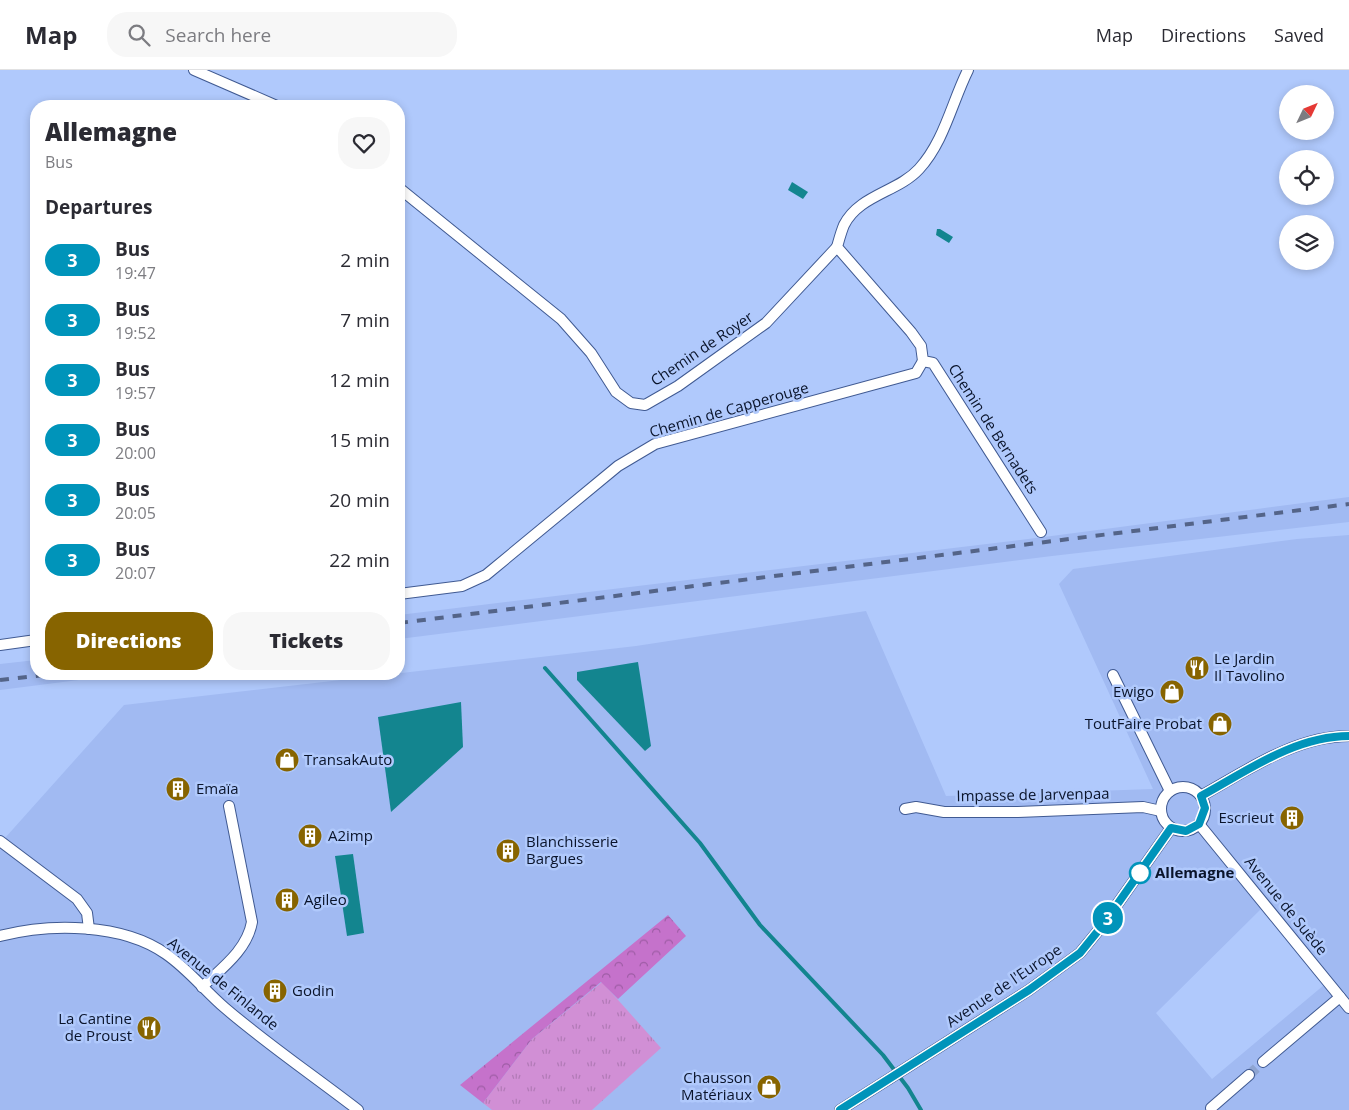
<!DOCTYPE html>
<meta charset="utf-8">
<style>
body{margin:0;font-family:"Open Sans",sans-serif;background:#f7f7f7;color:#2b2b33;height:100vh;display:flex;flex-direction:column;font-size:19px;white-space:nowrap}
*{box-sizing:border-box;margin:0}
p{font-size:16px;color:#7c7c81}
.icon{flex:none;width:28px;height:28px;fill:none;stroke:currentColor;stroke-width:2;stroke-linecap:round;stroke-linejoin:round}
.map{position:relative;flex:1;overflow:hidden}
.side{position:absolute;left:30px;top:30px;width:375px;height:580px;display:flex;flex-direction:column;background:#fff;border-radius:20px;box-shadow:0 2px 8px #0003}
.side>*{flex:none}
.badge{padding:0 10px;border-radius:16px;font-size:18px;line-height:32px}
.needle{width:32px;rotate:47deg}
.controls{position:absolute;left:1279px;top:15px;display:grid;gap:10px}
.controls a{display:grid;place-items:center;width:55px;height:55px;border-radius:50%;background:#fff;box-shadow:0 2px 8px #0003;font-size:25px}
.map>.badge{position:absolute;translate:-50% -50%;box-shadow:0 0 0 2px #fff}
h2{padding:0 15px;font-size:19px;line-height:45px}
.round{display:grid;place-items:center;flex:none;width:52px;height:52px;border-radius:20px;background:#f7f7f7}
.headline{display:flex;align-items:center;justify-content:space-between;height:85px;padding:0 15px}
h1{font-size:24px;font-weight:800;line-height:38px}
.primary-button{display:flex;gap:10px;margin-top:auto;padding:10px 15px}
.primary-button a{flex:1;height:58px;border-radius:20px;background:#876400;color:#fff;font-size:20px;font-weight:800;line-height:58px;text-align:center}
.primary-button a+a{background:#f7f7f7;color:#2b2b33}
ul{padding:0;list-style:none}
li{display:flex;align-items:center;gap:15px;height:60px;padding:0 15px}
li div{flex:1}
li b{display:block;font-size:19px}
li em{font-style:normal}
li .badge{min-width:55px;font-weight:700;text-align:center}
header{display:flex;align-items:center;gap:30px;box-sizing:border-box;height:70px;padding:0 25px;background:#fff;border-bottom:1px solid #e1e1e2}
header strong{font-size:24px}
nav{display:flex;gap:28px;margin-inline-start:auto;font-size:18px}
.search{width:350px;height:45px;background:#f7f7f7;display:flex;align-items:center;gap:12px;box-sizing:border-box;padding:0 18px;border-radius:20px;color:#7c7c81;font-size:19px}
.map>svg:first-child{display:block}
.built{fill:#a1baf2;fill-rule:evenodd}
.grass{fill:url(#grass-tufts)}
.forest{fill:url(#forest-crowns)}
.water{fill:#13858f}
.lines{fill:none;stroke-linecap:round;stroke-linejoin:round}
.stream{stroke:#13858f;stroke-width:4}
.minor-tunnel{stroke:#8fa5d2;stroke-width:10;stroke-dasharray:10 5;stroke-linecap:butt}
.minor-casing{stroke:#405a92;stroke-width:12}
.minor{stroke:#fff;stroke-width:10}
.rail{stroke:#546488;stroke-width:4;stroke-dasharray:9 9;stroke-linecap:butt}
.line-casing{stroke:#fff;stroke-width:11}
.line{stroke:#0094ba;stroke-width:8}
.stop-dot{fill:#fff;stroke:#0094ba;stroke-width:2.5}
.labels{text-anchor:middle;stroke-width:5;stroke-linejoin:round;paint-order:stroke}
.street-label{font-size:15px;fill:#0a142b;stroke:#b0c9fc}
.poi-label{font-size:15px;fill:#0a142b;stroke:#b0c9fc;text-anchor:start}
.stop-label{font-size:15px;font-weight:bold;fill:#0a142b;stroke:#b0c9fc;text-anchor:start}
</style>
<header>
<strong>Map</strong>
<div class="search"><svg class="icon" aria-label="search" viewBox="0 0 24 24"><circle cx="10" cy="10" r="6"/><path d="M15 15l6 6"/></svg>Search here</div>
<nav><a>Map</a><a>Directions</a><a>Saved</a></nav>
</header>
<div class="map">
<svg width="1349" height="1040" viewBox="0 0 1349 1040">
<defs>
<pattern id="grass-tufts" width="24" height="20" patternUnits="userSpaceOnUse" patternTransform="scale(1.25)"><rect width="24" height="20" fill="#d18fd5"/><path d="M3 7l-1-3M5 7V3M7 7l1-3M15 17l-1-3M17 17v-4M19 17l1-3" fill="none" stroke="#b27ab7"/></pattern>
<pattern id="forest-crowns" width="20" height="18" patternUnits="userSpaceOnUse" patternTransform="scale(1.25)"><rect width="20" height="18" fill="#c572cb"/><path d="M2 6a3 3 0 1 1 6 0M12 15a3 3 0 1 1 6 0" fill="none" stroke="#9e5ca5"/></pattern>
</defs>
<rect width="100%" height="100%" fill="#b0c9fc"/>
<g class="built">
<polygon points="1349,427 1349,452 1052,486 399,569 399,545 1044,467"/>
<path d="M1349,465v575h-1349v-275l5,3 119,-133 512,-59 230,-35 80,185 207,-7 -94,-205 14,-15 224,-30zM1261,839l63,76 -112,94 -56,-66z"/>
<polygon points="36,590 36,604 126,604 0,620 0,594"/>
</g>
<polygon class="grass" points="602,912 661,978 592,1040 492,1040 483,1033 532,969"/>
<polygon class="forest" points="668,845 686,866 618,929 601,912 532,969 483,1033 460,1015"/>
<g class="water">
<polygon points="792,112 808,122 803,129 788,120"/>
<polygon points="937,159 940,159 953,167 949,173 936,165"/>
<polygon points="638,592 651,676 645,681 577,610 577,602"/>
<polygon points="461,632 463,677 391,742 378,647"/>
<polygon points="353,784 364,863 347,866 335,786"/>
</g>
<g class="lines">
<polyline class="stream" points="545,598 700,773 760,855 883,985 908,1018 921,1040"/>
<polyline class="minor-tunnel" points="1249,1005 1263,992"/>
<defs>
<g id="minor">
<polyline points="194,0 277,36"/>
<path d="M968,0c-16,32 -24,72 -49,99 -21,23 -60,26 -75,56 -3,7 -5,15 -7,22l74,85 10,14 2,15 10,2 108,169"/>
<polyline points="399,118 561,249 591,283 616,322 631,333 645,335 678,316 766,253 837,177"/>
<polyline points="399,524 462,516 486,505 618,396 655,374 916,303 923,291"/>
<polyline points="0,575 36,570"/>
<polyline points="1113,605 1170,721"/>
<circle cx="1183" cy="739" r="22"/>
<path d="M1201,726c45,-25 94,-60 148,-60"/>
<polyline points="905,739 916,737 944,742 1018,742 1143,737 1161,741"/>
<polyline points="1199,754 1349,938"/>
<polyline points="0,771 77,829 87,843 89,859"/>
<path d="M0,866c50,-13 122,-13 166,18 22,15 39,37 59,54 42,36 89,68 133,102"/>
<path d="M202,917c20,-19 45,-37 50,-65l-23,-116"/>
<polyline points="1263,992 1340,927"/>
<polyline points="1211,1038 1249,1005"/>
<polyline points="840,1040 1029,920 1080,883 1102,856 1171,758"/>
</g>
</defs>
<use href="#minor" class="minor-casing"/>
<use href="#minor" class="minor"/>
<g class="rail">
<polyline points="399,553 1349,434"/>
<polyline points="0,610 53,604"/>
</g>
</g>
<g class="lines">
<defs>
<path id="line" d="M840,1040l189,-120 51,-37 22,-27 69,-98 15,3 13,-7 6,-16 -4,-12c46,-25 94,-60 148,-60"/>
</defs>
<use href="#line" class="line-casing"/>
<use href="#line" class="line"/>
</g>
<defs>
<symbol id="restaurant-disc" viewBox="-11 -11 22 22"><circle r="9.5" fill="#876400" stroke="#b0c9fc"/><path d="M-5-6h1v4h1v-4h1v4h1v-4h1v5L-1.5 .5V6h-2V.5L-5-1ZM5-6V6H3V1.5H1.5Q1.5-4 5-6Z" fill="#fff"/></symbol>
<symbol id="shop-disc" viewBox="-11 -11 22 22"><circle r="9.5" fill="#876400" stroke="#b0c9fc"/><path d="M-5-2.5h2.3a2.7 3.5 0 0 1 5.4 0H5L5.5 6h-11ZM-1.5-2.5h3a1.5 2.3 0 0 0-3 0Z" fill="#fff"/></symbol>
<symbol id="building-disc" viewBox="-11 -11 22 22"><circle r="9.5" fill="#876400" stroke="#b0c9fc"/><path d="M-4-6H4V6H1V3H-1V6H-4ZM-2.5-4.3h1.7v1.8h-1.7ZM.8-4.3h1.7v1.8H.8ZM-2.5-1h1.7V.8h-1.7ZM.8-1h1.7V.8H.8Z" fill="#fff"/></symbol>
</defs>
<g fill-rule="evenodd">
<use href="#restaurant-disc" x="1183" y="584" width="28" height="28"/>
<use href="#shop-disc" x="1158" y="608" width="28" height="28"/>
<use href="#shop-disc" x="1206" y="640" width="28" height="28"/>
<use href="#shop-disc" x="273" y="676" width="28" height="28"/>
<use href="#building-disc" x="164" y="705" width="28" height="28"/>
<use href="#building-disc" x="1278" y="734" width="28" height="28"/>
<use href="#building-disc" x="296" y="752" width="28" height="28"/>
<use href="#building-disc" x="494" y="767" width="28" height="28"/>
<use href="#building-disc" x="273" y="816" width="28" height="28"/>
<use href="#building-disc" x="261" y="907" width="28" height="28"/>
<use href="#restaurant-disc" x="135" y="944" width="28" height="28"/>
<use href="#shop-disc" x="755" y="1003" width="28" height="28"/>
</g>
<circle class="stop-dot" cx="1140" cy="803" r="10"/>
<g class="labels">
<g class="street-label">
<text transform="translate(702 279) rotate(-34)" y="5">Chemin de Royer</text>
<text transform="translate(729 340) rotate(-16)" y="5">Chemin de Capperouge</text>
<text transform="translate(993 359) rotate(57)" y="5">Chemin de Bernadets</text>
<text transform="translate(1033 725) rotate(-1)" y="5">Impasse de Jarvenpaa</text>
<text transform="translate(1286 836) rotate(51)" y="5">Avenue de Suède</text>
<text transform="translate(223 914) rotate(39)" y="5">Avenue de Finlande</text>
<text transform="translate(1004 916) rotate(-34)" y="5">Avenue de l'Europe</text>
</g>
<g class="poi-label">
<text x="1214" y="594">Le Jardin<tspan x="1214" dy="17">Il Tavolino</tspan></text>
<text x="1154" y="627" text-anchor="end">Ewigo</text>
<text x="1202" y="659" text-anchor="end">ToutFaire Probat</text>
<text x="304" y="695">TransakAuto</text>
<text x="196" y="724">Emaïa</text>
<text x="1274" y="753" text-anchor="end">Escrieut</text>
<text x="328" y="771">A2imp</text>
<text x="526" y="777">Blanchisserie<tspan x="526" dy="17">Bargues</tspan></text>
<text x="304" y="835">Agileo</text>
<text x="292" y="926">Godin</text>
<text x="132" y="954" text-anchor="end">La Cantine<tspan x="132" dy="17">de Proust</tspan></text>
<text x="752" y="1013" text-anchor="end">Chausson<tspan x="752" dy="17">Matériaux</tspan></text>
</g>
<g class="stop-label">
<text x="1155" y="808">Allemagne</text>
</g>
</g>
</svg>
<div class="controls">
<a><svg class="needle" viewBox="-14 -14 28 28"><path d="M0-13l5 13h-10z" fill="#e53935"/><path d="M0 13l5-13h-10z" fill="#7c7c81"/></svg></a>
<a><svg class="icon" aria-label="locate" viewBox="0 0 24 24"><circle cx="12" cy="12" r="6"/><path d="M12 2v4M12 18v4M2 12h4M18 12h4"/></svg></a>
<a><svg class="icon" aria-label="layers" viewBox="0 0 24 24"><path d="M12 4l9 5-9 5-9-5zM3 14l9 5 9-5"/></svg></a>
</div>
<b class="badge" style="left:1108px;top:848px;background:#0094ba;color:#fff">3</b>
<section class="side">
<div class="headline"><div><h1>Allemagne</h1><p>Bus</p></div><a class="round"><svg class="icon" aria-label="heart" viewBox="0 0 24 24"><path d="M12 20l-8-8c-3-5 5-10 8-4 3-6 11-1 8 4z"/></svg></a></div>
<h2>Departures</h2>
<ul>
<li><span class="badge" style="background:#0094ba;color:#fff">3</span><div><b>Bus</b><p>19:47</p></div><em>2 min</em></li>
<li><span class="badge" style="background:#0094ba;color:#fff">3</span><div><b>Bus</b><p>19:52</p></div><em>7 min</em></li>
<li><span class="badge" style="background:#0094ba;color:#fff">3</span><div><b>Bus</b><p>19:57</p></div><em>12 min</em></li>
<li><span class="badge" style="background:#0094ba;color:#fff">3</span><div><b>Bus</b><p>20:00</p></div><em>15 min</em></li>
<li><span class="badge" style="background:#0094ba;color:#fff">3</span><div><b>Bus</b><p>20:05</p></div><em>20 min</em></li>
<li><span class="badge" style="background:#0094ba;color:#fff">3</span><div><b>Bus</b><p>20:07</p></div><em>22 min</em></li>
</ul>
<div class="primary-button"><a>Directions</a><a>Tickets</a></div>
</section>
</div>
